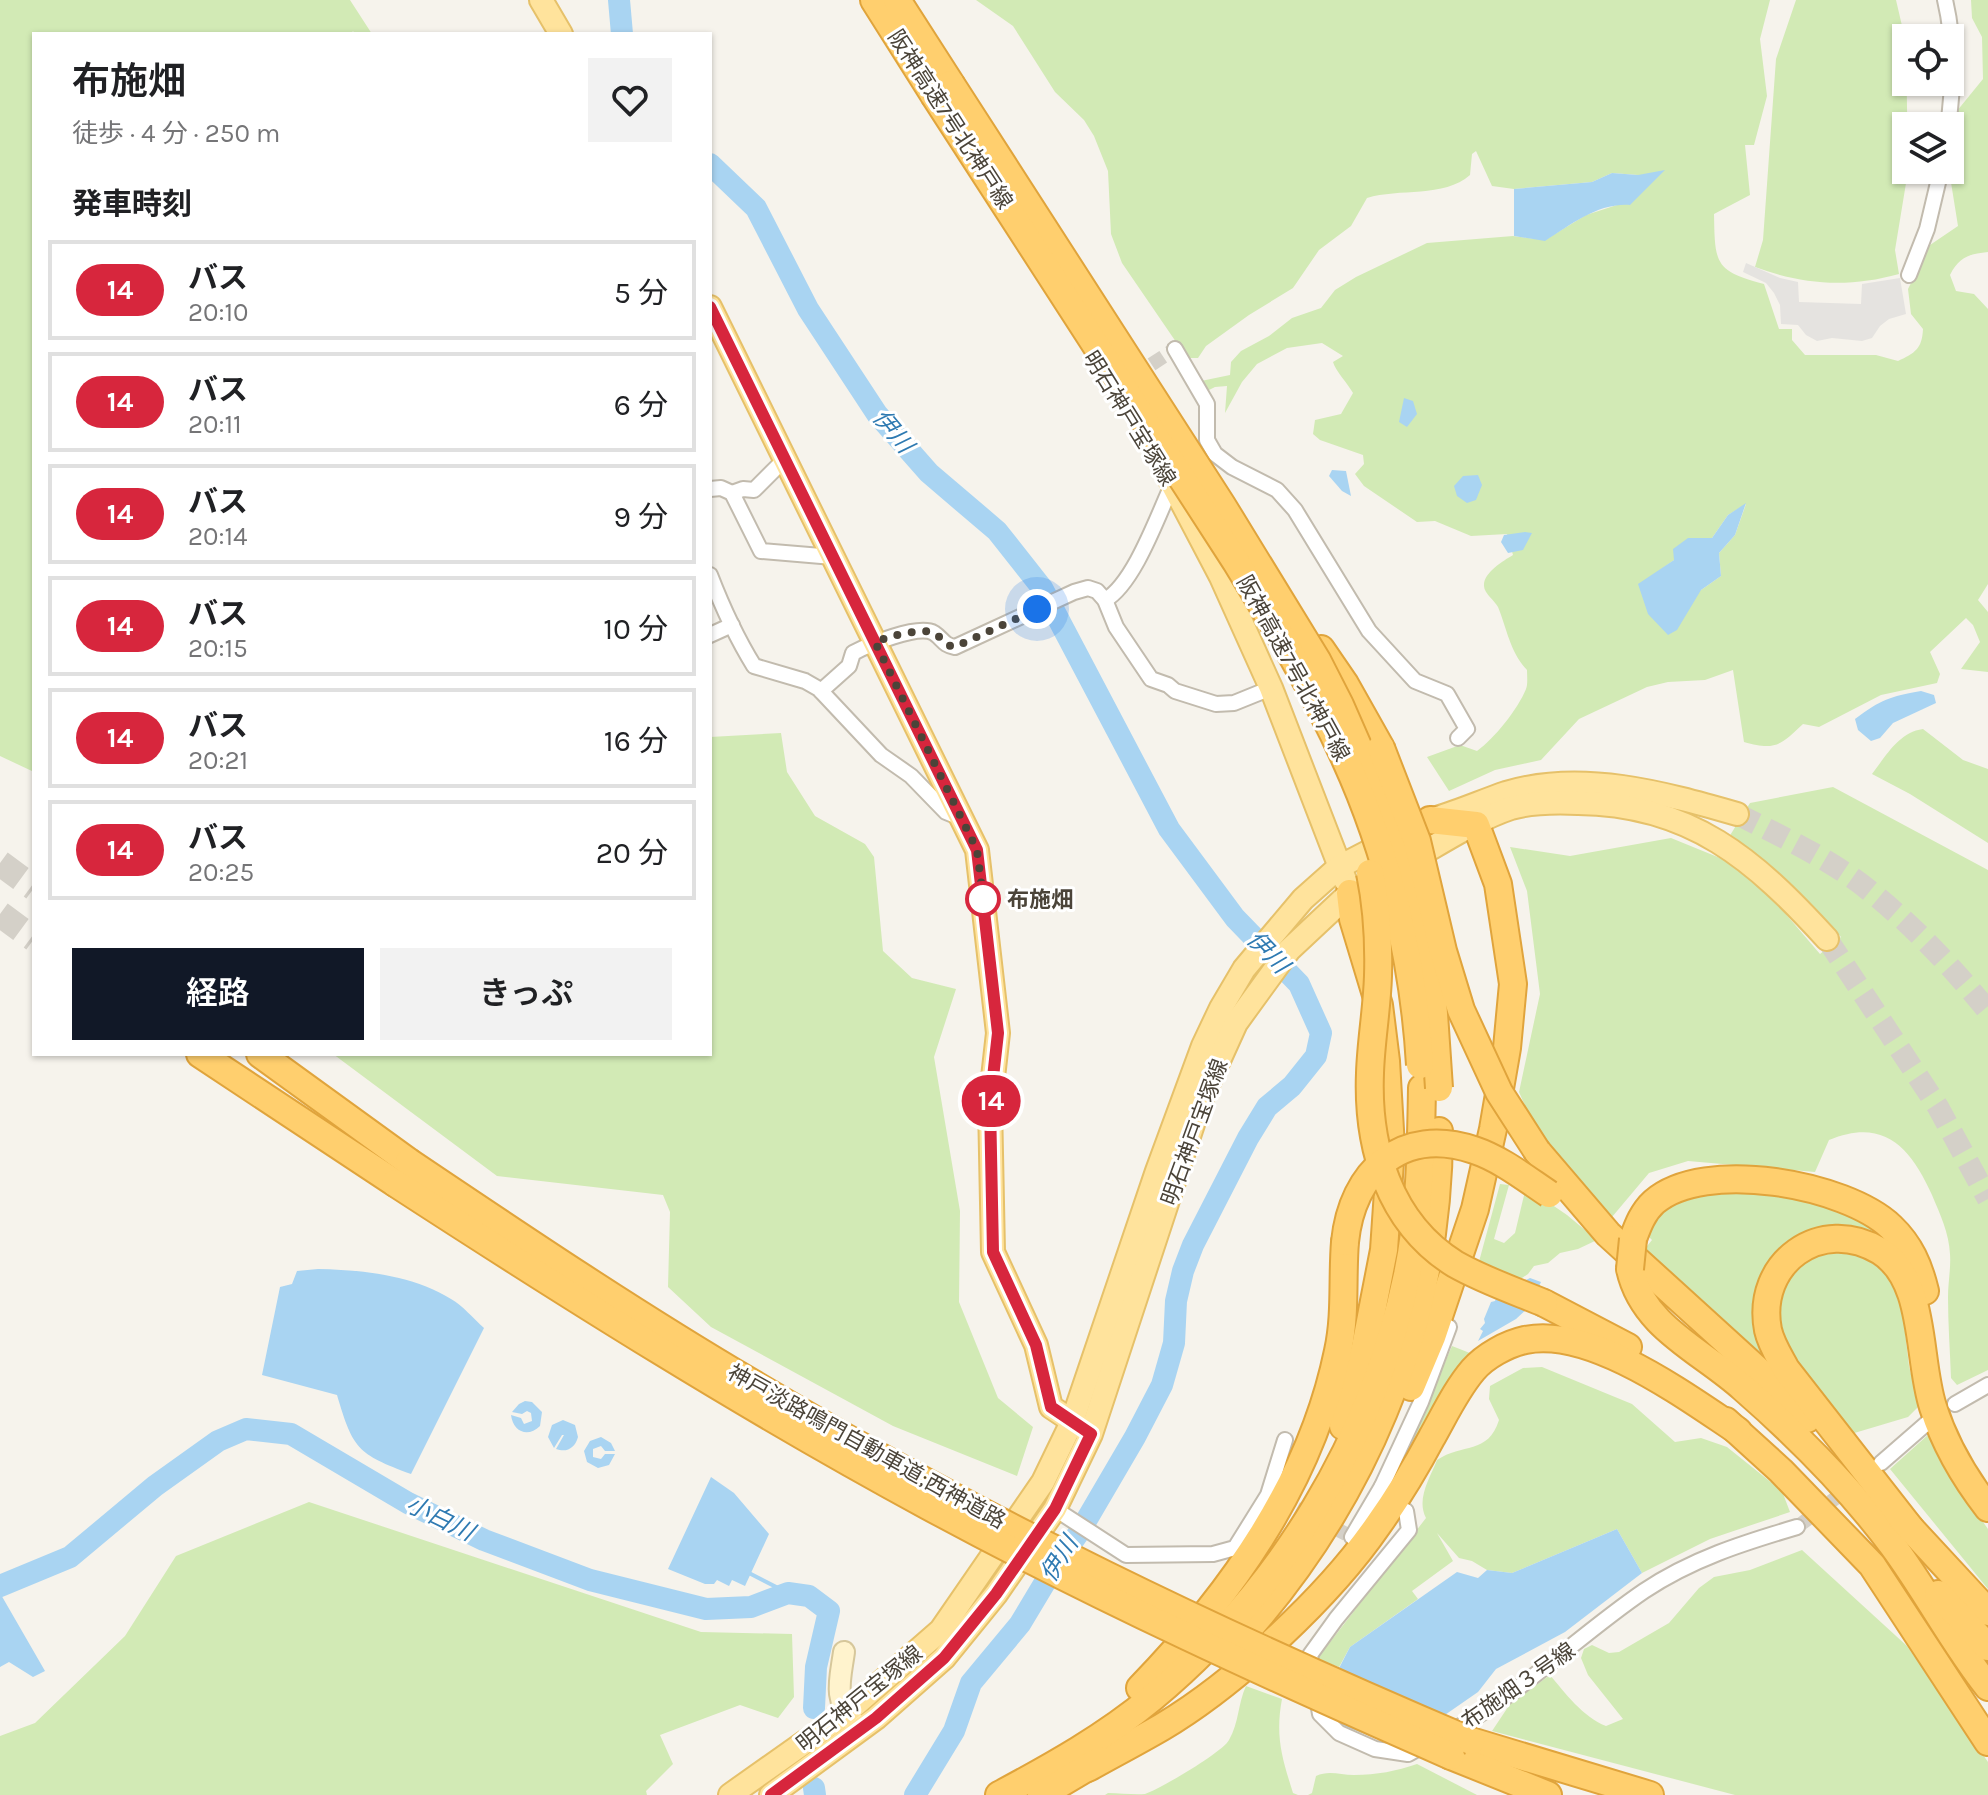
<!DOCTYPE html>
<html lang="ja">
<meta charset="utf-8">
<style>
body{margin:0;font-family:Karla,"Noto Sans JP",sans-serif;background:#f2f2f2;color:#202124;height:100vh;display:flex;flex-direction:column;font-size:30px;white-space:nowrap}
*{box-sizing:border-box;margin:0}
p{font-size:26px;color:#757577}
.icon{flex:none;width:44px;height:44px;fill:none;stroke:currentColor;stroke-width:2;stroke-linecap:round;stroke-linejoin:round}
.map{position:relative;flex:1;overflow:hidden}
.drawer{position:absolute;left:32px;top:32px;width:680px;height:1024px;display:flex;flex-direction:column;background:#fff;border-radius:0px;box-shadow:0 2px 6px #0004}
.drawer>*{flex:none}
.badge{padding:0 16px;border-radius:26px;font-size:28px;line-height:52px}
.fabs{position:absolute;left:1892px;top:24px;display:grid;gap:16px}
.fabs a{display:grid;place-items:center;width:72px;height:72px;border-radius:0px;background:#fff;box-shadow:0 2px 6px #0004;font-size:40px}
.you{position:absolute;width:40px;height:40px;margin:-20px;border:6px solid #fff;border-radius:50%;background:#1a73e8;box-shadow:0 0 0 12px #1a73e833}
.map>.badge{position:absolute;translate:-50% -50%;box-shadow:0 0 0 4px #fff}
h2{padding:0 40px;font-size:30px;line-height:72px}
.round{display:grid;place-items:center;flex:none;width:84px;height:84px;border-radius:0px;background:#f2f2f2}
.summary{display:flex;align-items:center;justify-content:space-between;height:136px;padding:0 40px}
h1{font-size:38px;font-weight:600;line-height:60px}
.button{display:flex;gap:16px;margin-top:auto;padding:16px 40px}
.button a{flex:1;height:92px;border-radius:0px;background:#111827;color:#fff;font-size:32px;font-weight:600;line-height:92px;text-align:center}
.button a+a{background:#f2f2f2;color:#202124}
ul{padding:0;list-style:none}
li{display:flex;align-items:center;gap:24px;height:100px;margin:0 16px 12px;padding:0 24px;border:4px solid #e0e0e0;border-radius:0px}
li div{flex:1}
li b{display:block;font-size:30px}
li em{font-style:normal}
li .badge{min-width:88px;font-weight:700;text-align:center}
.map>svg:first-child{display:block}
.green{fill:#d2eab5;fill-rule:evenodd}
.parking{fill:#e5e3e0}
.water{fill:#a9d4f2}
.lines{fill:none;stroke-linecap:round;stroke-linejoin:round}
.stream{stroke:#a9d4f2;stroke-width:4}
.river{stroke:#a9d4f2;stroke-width:22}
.street-tunnel{stroke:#d4d0c8;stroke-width:14;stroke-dasharray:14 7;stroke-linecap:butt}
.primary-tunnel{stroke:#d4d0c8;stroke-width:22;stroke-dasharray:22 11;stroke-linecap:butt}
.highway-tunnel{stroke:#d4d0c8;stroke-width:26;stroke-dasharray:26 13;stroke-linecap:butt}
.street-casing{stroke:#c2bbae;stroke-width:18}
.secondary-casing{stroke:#d6c79b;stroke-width:24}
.primary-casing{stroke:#e6c16a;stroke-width:26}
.highway-casing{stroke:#e0a43c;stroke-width:30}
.street{stroke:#fff;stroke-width:14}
.secondary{stroke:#fff3cd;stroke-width:20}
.primary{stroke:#ffe39c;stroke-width:22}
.highway{stroke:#ffcf6e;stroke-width:26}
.highway-bridge-casing{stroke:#e0a43c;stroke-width:30;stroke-linecap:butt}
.highway-bridge{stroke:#ffcf6e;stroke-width:26}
.line-casing{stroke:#fff;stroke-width:18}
.line{stroke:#d7263d;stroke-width:12}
.walk{stroke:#4b4439;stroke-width:8;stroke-dasharray:0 14.4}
.stop-dot{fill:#fff;stroke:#d7263d;stroke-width:4}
.labels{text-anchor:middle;stroke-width:6;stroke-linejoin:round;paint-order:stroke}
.street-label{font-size:22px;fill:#4b4439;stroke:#fff}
.stop-label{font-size:22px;font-weight:bold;fill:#4b4439;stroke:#fff;text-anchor:start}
.water-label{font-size:24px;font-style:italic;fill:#2e7ab2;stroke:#fff}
</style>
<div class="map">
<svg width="1988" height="1795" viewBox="0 0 1988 1795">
<rect width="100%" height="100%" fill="#f6f3ec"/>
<g class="green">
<polygon points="0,0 350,0 372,34 355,34 353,31 351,34 34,34 34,772 0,756"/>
<path d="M976,0h794l-10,39 7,57 -13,49h-9l5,50 -36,19c1,49 0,57 50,70l15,45h13v11l13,15h71l22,6c17,-8 24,-12 25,-32l-12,-15 -3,-25 22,-44 28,-19 -9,-56 3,-53 31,-38 -1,-42 -10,-19 -1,-18h17v252c-19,2 -29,5 -38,23l6,16 18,3 14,15v275l-10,16 10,12v60l-27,-3 19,-27 -7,-17 -7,-7 -36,34 10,22 -3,9 -56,12 -62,32 -16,-3c-22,21 -28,27 -59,18l-11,-72 -28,10 -37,2 -21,5 -68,32 -38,41 -46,10 -46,21 -22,-34 33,-12 17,6c17,-12 41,-42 49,-62 2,-5 1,-13 1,-19 -17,-18 -20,-41 -29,-63 -3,-6 -14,-14 -14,-21 -1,-13 19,-25 29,-31l-6,-21 -36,2 -36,-15 -18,1 -53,-36 -9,-12 9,-10 -1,-9 -43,-15 -7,-6 2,-14 26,-6 12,-21c-5,-9 -18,-23 -20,-31l10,-6 -21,-13 -35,5 -30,16 -15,18 -17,31 2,-27 -12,1 -10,5 -4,-11 29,-6 1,-13 10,-11 28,-15 23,-18 29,-10 14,-18 21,-13 71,-34 86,-7 32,4 41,-25 31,-10 21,-30 -26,-2 -20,9 -78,7 -22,-3 -16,-35 -4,3 -2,21c-26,23 -71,13 -103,23l-16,28 -32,24 -26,38 -44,27 -43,31 -8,12h-11l-65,-95 -11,-29 -3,-63 -14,-35 -10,-16 -29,-28 -42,-66zM1746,504l-11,31 -16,18 2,23 -20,14 -62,-5 35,-25 14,-21 24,-1 16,-23z"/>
<path d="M1796,0h100l10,43 2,128 -13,79 4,24c-50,14 -96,11 -144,-7l8,-27 13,-181z"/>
<path d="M1923,729l40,31 25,9v74l-78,-49 -38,-20c14,-18 27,-42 51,-45z"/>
<polygon points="781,733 787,772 815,816 865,844 874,857 883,951 912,978 956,989 934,1057 960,1211 959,1302 998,1398 1033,1427 1017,1476 893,1426 711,1327 668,1287 670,1212 663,1195 497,1176 333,1054 710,1054 710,737"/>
<path d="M1833,787l155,83v500l-31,15 -6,-7c-1,-27 -3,-54 -3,-81 0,-14 3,-29 2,-43 -1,-21 -10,-40 -18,-59 -21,-47 -48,-78 -103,-55l-14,32 -127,-11 -39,12 -37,44 -72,-77 -21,-48 21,-98 -13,-103 -17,-44 60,9 101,-18 76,31 73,85 21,-17 -35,-38 -77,-62 21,-34z"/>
<polygon points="1500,1184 1509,1185 1494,1239 1504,1243 1515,1233 1526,1187 1567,1215 1597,1240 1578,1249 1560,1253 1548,1263 1534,1266 1528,1274 1513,1284 1477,1269"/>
<path d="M1735,1188l100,16 48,25 23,31 -49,-30 -89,39 20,116 -145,-134 9,-11 -8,-8c26,-36 50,-38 91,-44z"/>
<polygon points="1832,1248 1862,1256 1887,1274 1902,1306 1909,1366 1919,1406 1908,1417 1851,1434 1791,1362 1778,1332 1780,1284 1794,1268"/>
<polygon points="1452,1346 1475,1355 1395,1476"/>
<path d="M1542,1367l90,37 43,38 26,-4 26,9 55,44 8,21 -80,27 -68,34 -25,-44 -105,44 -25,-3 -15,-9 -13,-3 -22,-25 16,28 -41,30 6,8 -68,48 -11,20 -22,-8 109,-141c-10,-19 4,-40 11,-58 25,-17 51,-5 62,-40l-10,-21 1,-13 33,-18z"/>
<polygon points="1929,1434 1951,1477 1988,1529 1988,1589 1890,1469"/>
<polygon points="309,1502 701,1632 792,1634 794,1697 778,1718 740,1705 660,1735 673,1764 646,1791 647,1795 0,1795 0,1736 35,1723 125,1636 176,1556"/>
<path d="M1802,1550l105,96 81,116v33h-253l-243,-64 18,-27 40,-29c15,18 33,42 56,51l17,-7 -35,-44 -7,-17 3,-9 8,-4 17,8 10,-1 50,-29 30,-35 15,-11 36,-7z"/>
<path d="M1246,1686l36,13c-7,37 0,59 11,94l5,2h-193l3,-2c12,0 26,2 37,1 15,-5 78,-42 84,-54 10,-17 9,-37 17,-54z"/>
<path d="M1417,1764l60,31h-169l4,-2 4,-17c13,-6 24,-1 38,-1 23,0 42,-4 63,-11z"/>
</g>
<polygon class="parking" points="1746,263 1780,278 1798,282 1799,302 1861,304 1862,284 1900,278 1906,314 1889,319 1880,326 1872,338 1862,341 1832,338 1817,341 1806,335 1798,325 1781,324 1780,305 1774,293 1766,283 1743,272"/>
<g class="water">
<path d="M1665,170l-35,35c-32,-2 -58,19 -85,36l-31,-5v-47l78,-7 20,-9 26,2z"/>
<polygon points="1404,398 1413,401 1417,414 1407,427 1399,422"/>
<polygon points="1332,470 1346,471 1351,496 1342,491 1329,476"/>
<polygon points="1478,475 1482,485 1476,500 1467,503 1457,496 1454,486 1463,476"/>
<polygon points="1746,503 1735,535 1719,553 1721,576 1701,590 1677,630 1668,635 1648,614 1638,584 1674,560 1673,549 1688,538 1712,538 1728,515"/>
<polygon points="1525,532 1532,533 1523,550 1508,553 1501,542 1504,535"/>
<path d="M1921,691l13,4 2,8 -43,20 -13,15 -9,3 -13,-11 -3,-11c27,-20 34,-22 66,-28z"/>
<path d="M318,1269c44,1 95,6 133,30 12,7 22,19 33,29l-73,146c-54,-20 -58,-25 -74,-79l-75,-20 18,-88 12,-3 5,-13z"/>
<polygon points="1530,1278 1541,1282 1529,1307 1516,1319 1478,1341 1483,1331 1480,1329 1485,1323 1484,1319 1491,1302 1495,1301 1498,1294"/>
<path d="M525,1401l7,1 10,10 -2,14c-12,12 -27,6 -29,-11l10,3 3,6 8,-3 -1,-8 -4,-2 -5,3 -10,-2 7,-8z"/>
<path d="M563,1420l12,5 3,12c-3,11 -11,16 -22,12l8,-14h-2l-8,13 -6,-11 4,-12z"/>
<polygon points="601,1437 611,1443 615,1451 605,1451 601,1446 593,1449 593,1457 601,1459 605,1454 615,1454 609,1465 598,1468 587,1462 584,1451 590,1441"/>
<polygon points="711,1477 734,1493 769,1534 745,1586 732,1580 729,1586 717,1580 714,1584 705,1584 668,1569"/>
<polygon points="1617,1529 1642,1573 1565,1632 1496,1669 1478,1692 1403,1744 1383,1741 1344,1726 1323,1699 1350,1647 1457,1572 1478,1578 1487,1570 1512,1573"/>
<polygon points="0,1593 45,1671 33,1677 9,1662 0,1667"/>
</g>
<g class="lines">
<polyline class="stream" points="747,1572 788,1593"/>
<g class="river">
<polyline points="619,0 622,34"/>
<polyline points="710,164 756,208 808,309 877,414 929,473 997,531 1042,588 1169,829 1235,918 1299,984 1321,1033 1316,1056 1292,1086 1267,1107 1248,1138 1193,1245 1183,1271 1176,1301 1174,1343 1162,1385 1135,1437 1080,1531 1053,1569 1020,1624 971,1683 954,1731 915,1795"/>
<polyline points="0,1586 70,1557 155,1486 218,1441 246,1429 291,1434 408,1503 484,1540 590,1580 706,1609 751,1607 788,1593 809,1596 829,1611 816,1667 814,1708"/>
<polyline points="814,1788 815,1795"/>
</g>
<g class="street-tunnel">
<polyline points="1134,376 1175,349"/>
<polyline points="1278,1499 1352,1537"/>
<polyline points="1797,1527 1849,1488"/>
</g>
<g class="primary-tunnel">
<path d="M1737,814c45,23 94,45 134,78 45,36 81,75 117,119"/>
<polyline points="1827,939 1938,1107 1988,1199"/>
</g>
<g class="highway-tunnel">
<polyline points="0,863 34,888"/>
<polyline points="0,914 34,939"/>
</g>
<defs>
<g id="street">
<path d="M1945,0c10,42 9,83 3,126"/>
<polyline points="1909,275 1927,229 1941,170"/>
<polyline points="1175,349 1207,404 1207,440 1215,454 1232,467 1277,490 1295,510 1369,631 1415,681 1447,694 1467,729 1458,738"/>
<polyline points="710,489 721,488 732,493 761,551 833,557"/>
<polyline points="732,493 743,489 754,490 785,459"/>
<path d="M710,575c12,31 26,62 44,91l51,15 14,8 62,66 30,21 35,36 17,7"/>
<path d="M1105,600c29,-16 53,-85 67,-115"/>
<polyline points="710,635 732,625"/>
<path d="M821,691l28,-25 4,-13c15,-8 65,-29 81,-20 9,6 9,12 21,14l119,-55 14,-4 9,3 8,9 11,27 35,52 17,6 7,6 41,13 18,-1 37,-15"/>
<polyline points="1955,1404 1988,1385"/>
<polyline points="1881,1463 1927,1423"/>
<polyline points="1382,1486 1421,1402 1449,1327"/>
<polyline points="1055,1509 1126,1555 1213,1554 1235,1548 1268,1495 1285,1440"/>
<polyline points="1352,1537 1382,1486 1387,1491"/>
<polyline points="1313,1672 1310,1655 1336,1619 1409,1530 1406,1511"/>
<polyline points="1317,1697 1320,1714 1339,1733 1375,1749 1408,1754 1428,1743"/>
<path d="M1450,1732c71,-38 128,-96 194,-141 48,-32 99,-48 153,-64"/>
</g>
<path id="secondary" d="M844,1652c-4,29 -11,46 10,71"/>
<g id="primary">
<polyline points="541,0 561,34"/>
<polyline points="710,307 977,850 998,1033 990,1104 993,1252 1036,1345 1051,1407 1084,1429"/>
<polyline points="1168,476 1221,577 1271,688 1345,880"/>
<path d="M1437,818c23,-7 46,-17 69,-25 75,-23 158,0 231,21"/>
<path d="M1407,862c33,-18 68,-42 104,-54 21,-6 45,-6 67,-5 113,1 177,57 249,136"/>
<polyline points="730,1795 846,1713 941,1630 1043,1482 1072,1422 1157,1171 1203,1046 1221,1008 1244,969 1303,899 1339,867 1391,840"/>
<polyline points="771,1795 876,1718 944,1658 996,1594 1055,1509 1091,1434 1201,1100 1236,1023 1289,950 1350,893 1360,888"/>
</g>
<g id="highway">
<polyline points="874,0 934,95"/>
<polyline points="897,0 951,84"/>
<polyline points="1321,649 1345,684 1381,748"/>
<polyline points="200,1054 395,1183"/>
<polyline points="260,1054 409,1162"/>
<polyline points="1537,1151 1608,1234 1760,1372 1807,1419"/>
<path d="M1633,1239c5,-14 10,-27 21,-37 50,-44 192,-18 237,25 19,18 28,39 34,64"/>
<path d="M1630,1269c13,59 71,81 113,119 55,48 107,100 150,158 34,46 60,97 95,141"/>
<polyline points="1544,1303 1628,1347"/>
<polyline points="1411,1387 1432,1337 1475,1209 1493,1129 1507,1048 1513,984 1498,884 1476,825 1430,820"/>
<polyline points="1726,1421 1781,1471 1872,1565 1988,1742"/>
<polyline points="1343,1426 1365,1347 1384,1250 1391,1147 1386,1061 1379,1005 1353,919 1350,893"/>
<polyline points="1900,1517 1988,1612"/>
<path d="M1911,1529l-125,-160c-7,-13 -15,-25 -18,-39 -13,-67 53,-115 112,-79 47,29 37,107 53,156 12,38 31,70 55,101"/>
<polyline points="1938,1594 1988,1647"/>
<path d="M1228,1652c134,-144 211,-322 211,-521"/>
<path d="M1140,1688c92,-95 171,-206 198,-337 8,-36 4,-73 7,-109"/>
<polyline points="1471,1741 1650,1795"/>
<polyline points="1451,1756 1548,1795"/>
<path d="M1088,1768c25,-14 50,-27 74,-41 74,-44 168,-132 216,-202 20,-28 38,-58 54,-88 13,-23 24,-47 41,-67 12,-14 34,-26 52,-30 66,-14 160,56 213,91"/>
<path d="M999,1795c54,-29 106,-58 153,-97 129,-107 221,-259 255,-423 13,-62 14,-124 15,-187"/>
<polyline points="1041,1795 1100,1760"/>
</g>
</defs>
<use href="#street" class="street-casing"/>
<use href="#secondary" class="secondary-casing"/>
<use href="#primary" class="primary-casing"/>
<use href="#highway" class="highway-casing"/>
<use href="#street" class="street"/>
<use href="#secondary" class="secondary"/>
<use href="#primary" class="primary"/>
<use href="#highway" class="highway"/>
<defs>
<g id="highway-bridge">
<polyline points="951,84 1222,505 1317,660 1340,705 1379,794 1409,887 1433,999 1439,1088"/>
<path d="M934,95l302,467c39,64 78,128 109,197 43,94 69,202 75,306"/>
<polyline points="1381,748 1417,841 1443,951 1461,1010 1499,1092 1537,1151"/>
<path d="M1370,873c7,34 9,69 8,103 -1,33 -7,65 -8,97 -3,74 19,150 85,191 28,16 60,27 89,39"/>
<path d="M409,1162c113,76 226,152 343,221 230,138 472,253 719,358"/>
<path d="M395,1183c174,113 350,224 533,323 170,92 345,172 523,250"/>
<path d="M1345,1242c7,-71 57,-116 129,-92 27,9 51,28 75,44"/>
<polyline points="1630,1269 1633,1239"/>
</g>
</defs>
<use href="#highway-bridge" class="highway-bridge-casing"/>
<use href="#highway-bridge" class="highway-bridge"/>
</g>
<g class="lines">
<defs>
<polyline id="line" points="710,307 977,850 998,1033 990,1104 993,1252 1036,1345 1051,1407 1091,1434 1055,1509 996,1594 944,1658 876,1718 771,1795"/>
</defs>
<use href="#line" class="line-casing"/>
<use href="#line" class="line"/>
<path class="walk" d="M983,899l1,6 -7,-55 -102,-208c12,-5 48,-15 59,-9 9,5 9,12 21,14l82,-38"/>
</g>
<circle class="stop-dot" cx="983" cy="899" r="16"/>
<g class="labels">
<g class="street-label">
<text transform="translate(951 119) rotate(57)" y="8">阪神高速7号北神戸線</text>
<text transform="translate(1130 418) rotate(58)" y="8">明石神戸宝塚線</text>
<text transform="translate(1294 668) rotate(61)" y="8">阪神高速7号北神戸線</text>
<text transform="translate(1194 1132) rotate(-70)" y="8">明石神戸宝塚線</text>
<text transform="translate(867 1446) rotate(29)" y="8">神戸淡路鳴門自動車道;西神道路</text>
<text transform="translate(1518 1685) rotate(-35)" y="8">布施畑３号線</text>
<text transform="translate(859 1698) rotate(-39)" y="8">明石神戸宝塚線</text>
</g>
<g class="stop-label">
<text x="1007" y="907">布施畑</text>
</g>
<g class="water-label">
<text transform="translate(893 431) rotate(50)" y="8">伊川</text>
<text transform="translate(1268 952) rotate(46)" y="8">伊川</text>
<text transform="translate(440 1518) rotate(26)" y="8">小白川</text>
<text transform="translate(1059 1559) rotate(-58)" y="8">伊川</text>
</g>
</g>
</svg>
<div class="fabs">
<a><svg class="icon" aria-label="locate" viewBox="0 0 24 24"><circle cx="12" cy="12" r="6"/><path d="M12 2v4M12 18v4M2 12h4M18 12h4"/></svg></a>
<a><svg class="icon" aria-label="layers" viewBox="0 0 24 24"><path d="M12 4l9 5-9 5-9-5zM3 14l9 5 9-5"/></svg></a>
</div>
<div class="you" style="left:1037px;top:609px"></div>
<b class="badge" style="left:991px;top:1101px;background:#d7263d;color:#fff">14</b>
<section class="drawer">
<div class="summary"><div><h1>布施畑</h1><p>徒歩 · 4 分 · 250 m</p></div><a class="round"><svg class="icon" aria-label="heart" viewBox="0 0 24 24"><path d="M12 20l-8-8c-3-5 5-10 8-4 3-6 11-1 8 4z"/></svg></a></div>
<h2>発車時刻</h2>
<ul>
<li><span class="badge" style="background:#d7263d;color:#fff">14</span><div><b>バス</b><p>20:10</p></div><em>5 分</em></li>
<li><span class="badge" style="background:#d7263d;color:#fff">14</span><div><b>バス</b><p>20:11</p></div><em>6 分</em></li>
<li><span class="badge" style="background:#d7263d;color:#fff">14</span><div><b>バス</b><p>20:14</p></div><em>9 分</em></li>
<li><span class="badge" style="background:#d7263d;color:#fff">14</span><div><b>バス</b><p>20:15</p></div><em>10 分</em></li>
<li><span class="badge" style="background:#d7263d;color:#fff">14</span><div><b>バス</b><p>20:21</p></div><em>16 分</em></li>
<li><span class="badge" style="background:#d7263d;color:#fff">14</span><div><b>バス</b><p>20:25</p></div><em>20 分</em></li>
</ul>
<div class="button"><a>経路</a><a>きっぷ</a></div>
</section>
</div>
